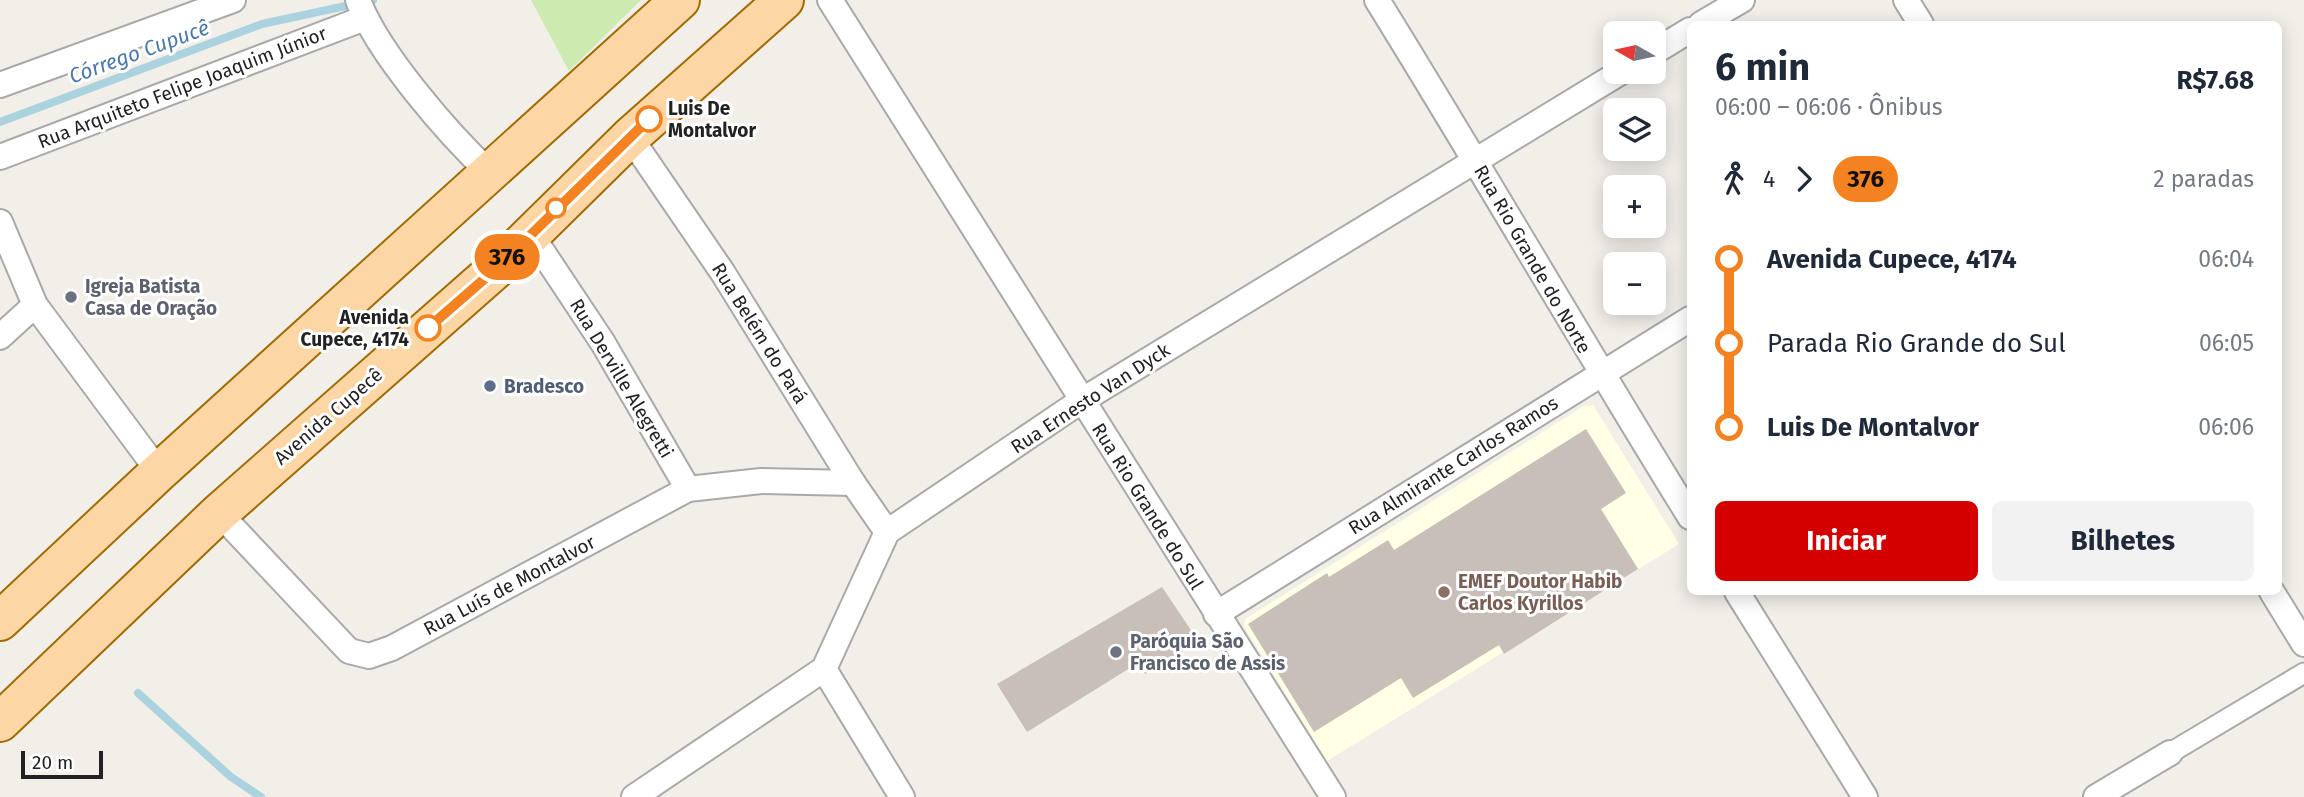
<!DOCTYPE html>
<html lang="pt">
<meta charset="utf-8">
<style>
body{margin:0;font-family:"Fira Sans",sans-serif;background:#f2f2f3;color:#1f2937;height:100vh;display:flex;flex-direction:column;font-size:26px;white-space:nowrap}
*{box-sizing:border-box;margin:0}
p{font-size:23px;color:#747a83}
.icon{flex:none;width:38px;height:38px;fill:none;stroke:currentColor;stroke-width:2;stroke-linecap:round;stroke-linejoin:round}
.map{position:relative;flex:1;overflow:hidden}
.side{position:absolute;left:1687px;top:21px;width:595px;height:574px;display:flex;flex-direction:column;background:#fff;border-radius:10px;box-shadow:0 4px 18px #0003}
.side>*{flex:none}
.badge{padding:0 14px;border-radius:23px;font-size:24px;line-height:46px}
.needle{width:46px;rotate:279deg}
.fabs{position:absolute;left:1603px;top:21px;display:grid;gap:14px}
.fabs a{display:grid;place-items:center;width:63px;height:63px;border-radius:10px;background:#fff;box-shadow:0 4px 18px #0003;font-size:35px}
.scale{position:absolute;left:21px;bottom:18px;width:82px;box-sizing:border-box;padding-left:7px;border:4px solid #222;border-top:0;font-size:19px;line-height:24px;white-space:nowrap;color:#222;-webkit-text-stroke:5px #fff;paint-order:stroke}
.map>.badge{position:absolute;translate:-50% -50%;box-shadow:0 0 0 4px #fff}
.legs{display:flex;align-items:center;gap:10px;height:77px;padding:0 28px;font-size:23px}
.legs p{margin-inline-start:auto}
.overview{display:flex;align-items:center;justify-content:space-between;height:119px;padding:0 28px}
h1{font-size:38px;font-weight:700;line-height:52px}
.button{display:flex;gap:14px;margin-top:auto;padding:14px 28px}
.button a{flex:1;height:80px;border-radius:10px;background:#d40000;color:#fff;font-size:28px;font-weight:700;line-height:80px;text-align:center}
.button a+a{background:#f2f2f3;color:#1f2937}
ul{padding:0 28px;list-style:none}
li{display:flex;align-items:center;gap:24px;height:84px;font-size:26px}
li i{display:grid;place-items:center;width:10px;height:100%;margin:0 9px;background:currentColor}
li i::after{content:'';width:18px;height:18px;margin:-9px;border:5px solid;border-radius:50%;background:#fff}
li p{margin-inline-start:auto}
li:first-child i{background:linear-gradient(#0000 50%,currentColor 0)}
li:last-child i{background:linear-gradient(currentColor 50%,#0000 0)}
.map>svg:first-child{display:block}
.education{fill:#ffffe5}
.grass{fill:#cdebb0}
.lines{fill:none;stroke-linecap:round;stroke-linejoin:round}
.stream{stroke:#aad3df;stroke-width:8}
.building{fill:#c7bfb8}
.pedestrian-casing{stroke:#a9a9a9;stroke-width:23}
.minor-casing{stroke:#a9a9a9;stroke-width:28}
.primary-casing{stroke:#a06b00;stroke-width:42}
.pedestrian{stroke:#fff;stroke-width:19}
.minor{stroke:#fff;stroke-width:24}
.primary{stroke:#fcd6a4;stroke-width:38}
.line-1-casing{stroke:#fff;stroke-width:16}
.line-1{stroke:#f58220;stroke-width:10}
.stop-1-dot{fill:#fff;stroke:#f58220;stroke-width:3.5}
.worship-dot{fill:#6b7280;stroke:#fff;stroke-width:2.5}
.service-dot{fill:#5c6f8a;stroke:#fff;stroke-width:2.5}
.education-dot{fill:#8d6e63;stroke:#fff;stroke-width:2.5}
.labels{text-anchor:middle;stroke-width:6;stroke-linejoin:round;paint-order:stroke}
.street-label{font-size:19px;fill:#222;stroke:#fff}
.stop-label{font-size:19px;font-weight:bold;fill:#222;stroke:#fff;text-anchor:start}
.worship-label{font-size:19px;font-weight:bold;fill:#5b616d;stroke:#fff;text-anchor:start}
.service-label{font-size:19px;font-weight:bold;fill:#4e5e75;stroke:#fff;text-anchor:start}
.education-label{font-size:19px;font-weight:bold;fill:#785e54;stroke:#fff;text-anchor:start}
.water-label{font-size:21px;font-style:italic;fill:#4a7aab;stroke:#fff}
</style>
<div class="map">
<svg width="2304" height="797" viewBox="0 0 2304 797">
<rect width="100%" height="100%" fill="#f2efe9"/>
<polygon class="education" points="1593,405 1679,544 1327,761 1244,626 1245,619 1584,406"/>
<polygon class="grass" points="531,0 641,0 569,71"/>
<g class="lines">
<g class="stream">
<polyline points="0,122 262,24 373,0"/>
<polyline points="138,693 231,777 261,797"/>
</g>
</g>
<g class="building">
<polygon points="1586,429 1626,493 1601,509 1638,569 1504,654 1499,645 1413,698 1401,678 1314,732 1248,624 1327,573 1329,577 1388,540 1394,550"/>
<polygon points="1162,587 1199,642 1145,674 1138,663 1027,732 997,684"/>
</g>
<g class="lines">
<defs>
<polyline id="pedestrian" points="2170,753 2304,673"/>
<g id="minor">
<path d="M358,0c19,52 91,135 132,173"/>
<polyline points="830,0 1333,797"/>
<path d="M1377,0c106,171 207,346 313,517"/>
<polyline points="1906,0 1921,24"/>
<polyline points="1701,24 1742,0"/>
<polyline points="1654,52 1690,30"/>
<polyline points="0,85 233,0"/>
<polyline points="630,137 723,273 853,483 887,532"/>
<polyline points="0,157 365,18"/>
<polyline points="0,222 35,305 159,472"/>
<polyline points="530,233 603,343 688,489"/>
<polyline points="0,337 35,305"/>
<polyline points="219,513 349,651 369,656 392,648 688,489 761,481 853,483"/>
<polyline points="1737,592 1865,797"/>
<polyline points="2272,592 2304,644"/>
<polyline points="1216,614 1690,319"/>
<polyline points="824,669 902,797"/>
<polyline points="634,797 824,669 887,532 1081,401 1621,72"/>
<polyline points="2096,797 2170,753"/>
</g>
<g id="primary">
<polyline points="0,621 159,472 680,0"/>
<polyline points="0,722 219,513 497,268 630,137 784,0"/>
</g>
</defs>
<use href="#pedestrian" class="pedestrian-casing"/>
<use href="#minor" class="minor-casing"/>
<use href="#primary" class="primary-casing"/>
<use href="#pedestrian" class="pedestrian"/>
<use href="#minor" class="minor"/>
<use href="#primary" class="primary"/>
</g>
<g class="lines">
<defs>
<polyline id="line-1" points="428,328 497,268 649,119"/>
</defs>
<use href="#line-1" class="line-1-casing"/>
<use href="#line-1" class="line-1"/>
</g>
<g class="stop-1-dot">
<circle cx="649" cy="119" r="12"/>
<circle cx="556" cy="208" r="9"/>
<circle cx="428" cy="328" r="12"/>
</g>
<g class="worship-dot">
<circle cx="71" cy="297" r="7"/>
<circle cx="1116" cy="652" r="7"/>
</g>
<circle class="service-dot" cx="490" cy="386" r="7"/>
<circle class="education-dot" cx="1444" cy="592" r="7"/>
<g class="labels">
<g class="street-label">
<text transform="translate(182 87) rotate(-21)" y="7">Rua Arquiteto Felipe Joaquim Júnior</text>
<text transform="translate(1533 259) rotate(60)" y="7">Rua Rio Grande do Norte</text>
<text transform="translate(760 333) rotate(58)" y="7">Rua Belém do Pará</text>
<text transform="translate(622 378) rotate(59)" y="7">Rua Derville Alegretti</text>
<text transform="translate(1090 398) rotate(-33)" y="7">Rua Ernesto Van Dyck</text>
<text transform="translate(328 416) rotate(-41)" y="7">Avenida Cupecê</text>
<text transform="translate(1453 465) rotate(-32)" y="7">Rua Almirante Carlos Ramos</text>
<text transform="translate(1148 506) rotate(58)" y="7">Rua Rio Grande do Sul</text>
<text transform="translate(509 585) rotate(-28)" y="7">Rua Luís de Montalvor</text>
</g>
<g class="stop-label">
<text x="668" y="115">Luis De<tspan x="668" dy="22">Montalvor</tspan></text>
<text x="409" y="324" text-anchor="end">Avenida<tspan x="409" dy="22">Cupece, 4174</tspan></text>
</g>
<g class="worship-label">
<text x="85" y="293">Igreja Batista<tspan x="85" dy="22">Casa de Oração</tspan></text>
<text x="1130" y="648">Paróquia São<tspan x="1130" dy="22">Francisco de Assis</tspan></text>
</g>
<g class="service-label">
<text x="504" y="393">Bradesco</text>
</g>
<g class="education-label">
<text x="1458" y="588">EMEF Doutor Habib<tspan x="1458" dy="22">Carlos Kyrillos</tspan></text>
</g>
<g class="water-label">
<text transform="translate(139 52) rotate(-20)" y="7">Córrego Cupucê</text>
</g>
</g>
</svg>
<div class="fabs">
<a><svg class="needle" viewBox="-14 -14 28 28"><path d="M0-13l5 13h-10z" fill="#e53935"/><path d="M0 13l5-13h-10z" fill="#747a83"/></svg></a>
<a><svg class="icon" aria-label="layers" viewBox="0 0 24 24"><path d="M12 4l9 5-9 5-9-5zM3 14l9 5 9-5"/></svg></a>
<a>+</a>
<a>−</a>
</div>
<div class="scale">20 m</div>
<b class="badge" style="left:507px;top:257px;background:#f58220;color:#111">376</b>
<section class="side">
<div class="overview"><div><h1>6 min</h1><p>06:00 – 06:06 · Ônibus</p></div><b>R$7.68</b></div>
<div class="legs"><svg class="icon" aria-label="walk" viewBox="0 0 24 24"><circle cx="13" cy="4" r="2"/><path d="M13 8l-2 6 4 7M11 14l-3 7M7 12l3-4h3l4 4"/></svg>4<svg class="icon" aria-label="forward" viewBox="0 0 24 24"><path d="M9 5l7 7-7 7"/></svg><b class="badge" style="background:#f58220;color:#111">376</b><p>2 paradas</p></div>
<ul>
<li><i style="color:#f58220"></i><b>Avenida Cupece, 4174</b><p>06:04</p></li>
<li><i style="color:#f58220"></i><span>Parada Rio Grande do Sul</span><p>06:05</p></li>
<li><i style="color:#f58220"></i><b>Luis De Montalvor</b><p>06:06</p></li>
</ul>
<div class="button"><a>Iniciar</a><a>Bilhetes</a></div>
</section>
</div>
